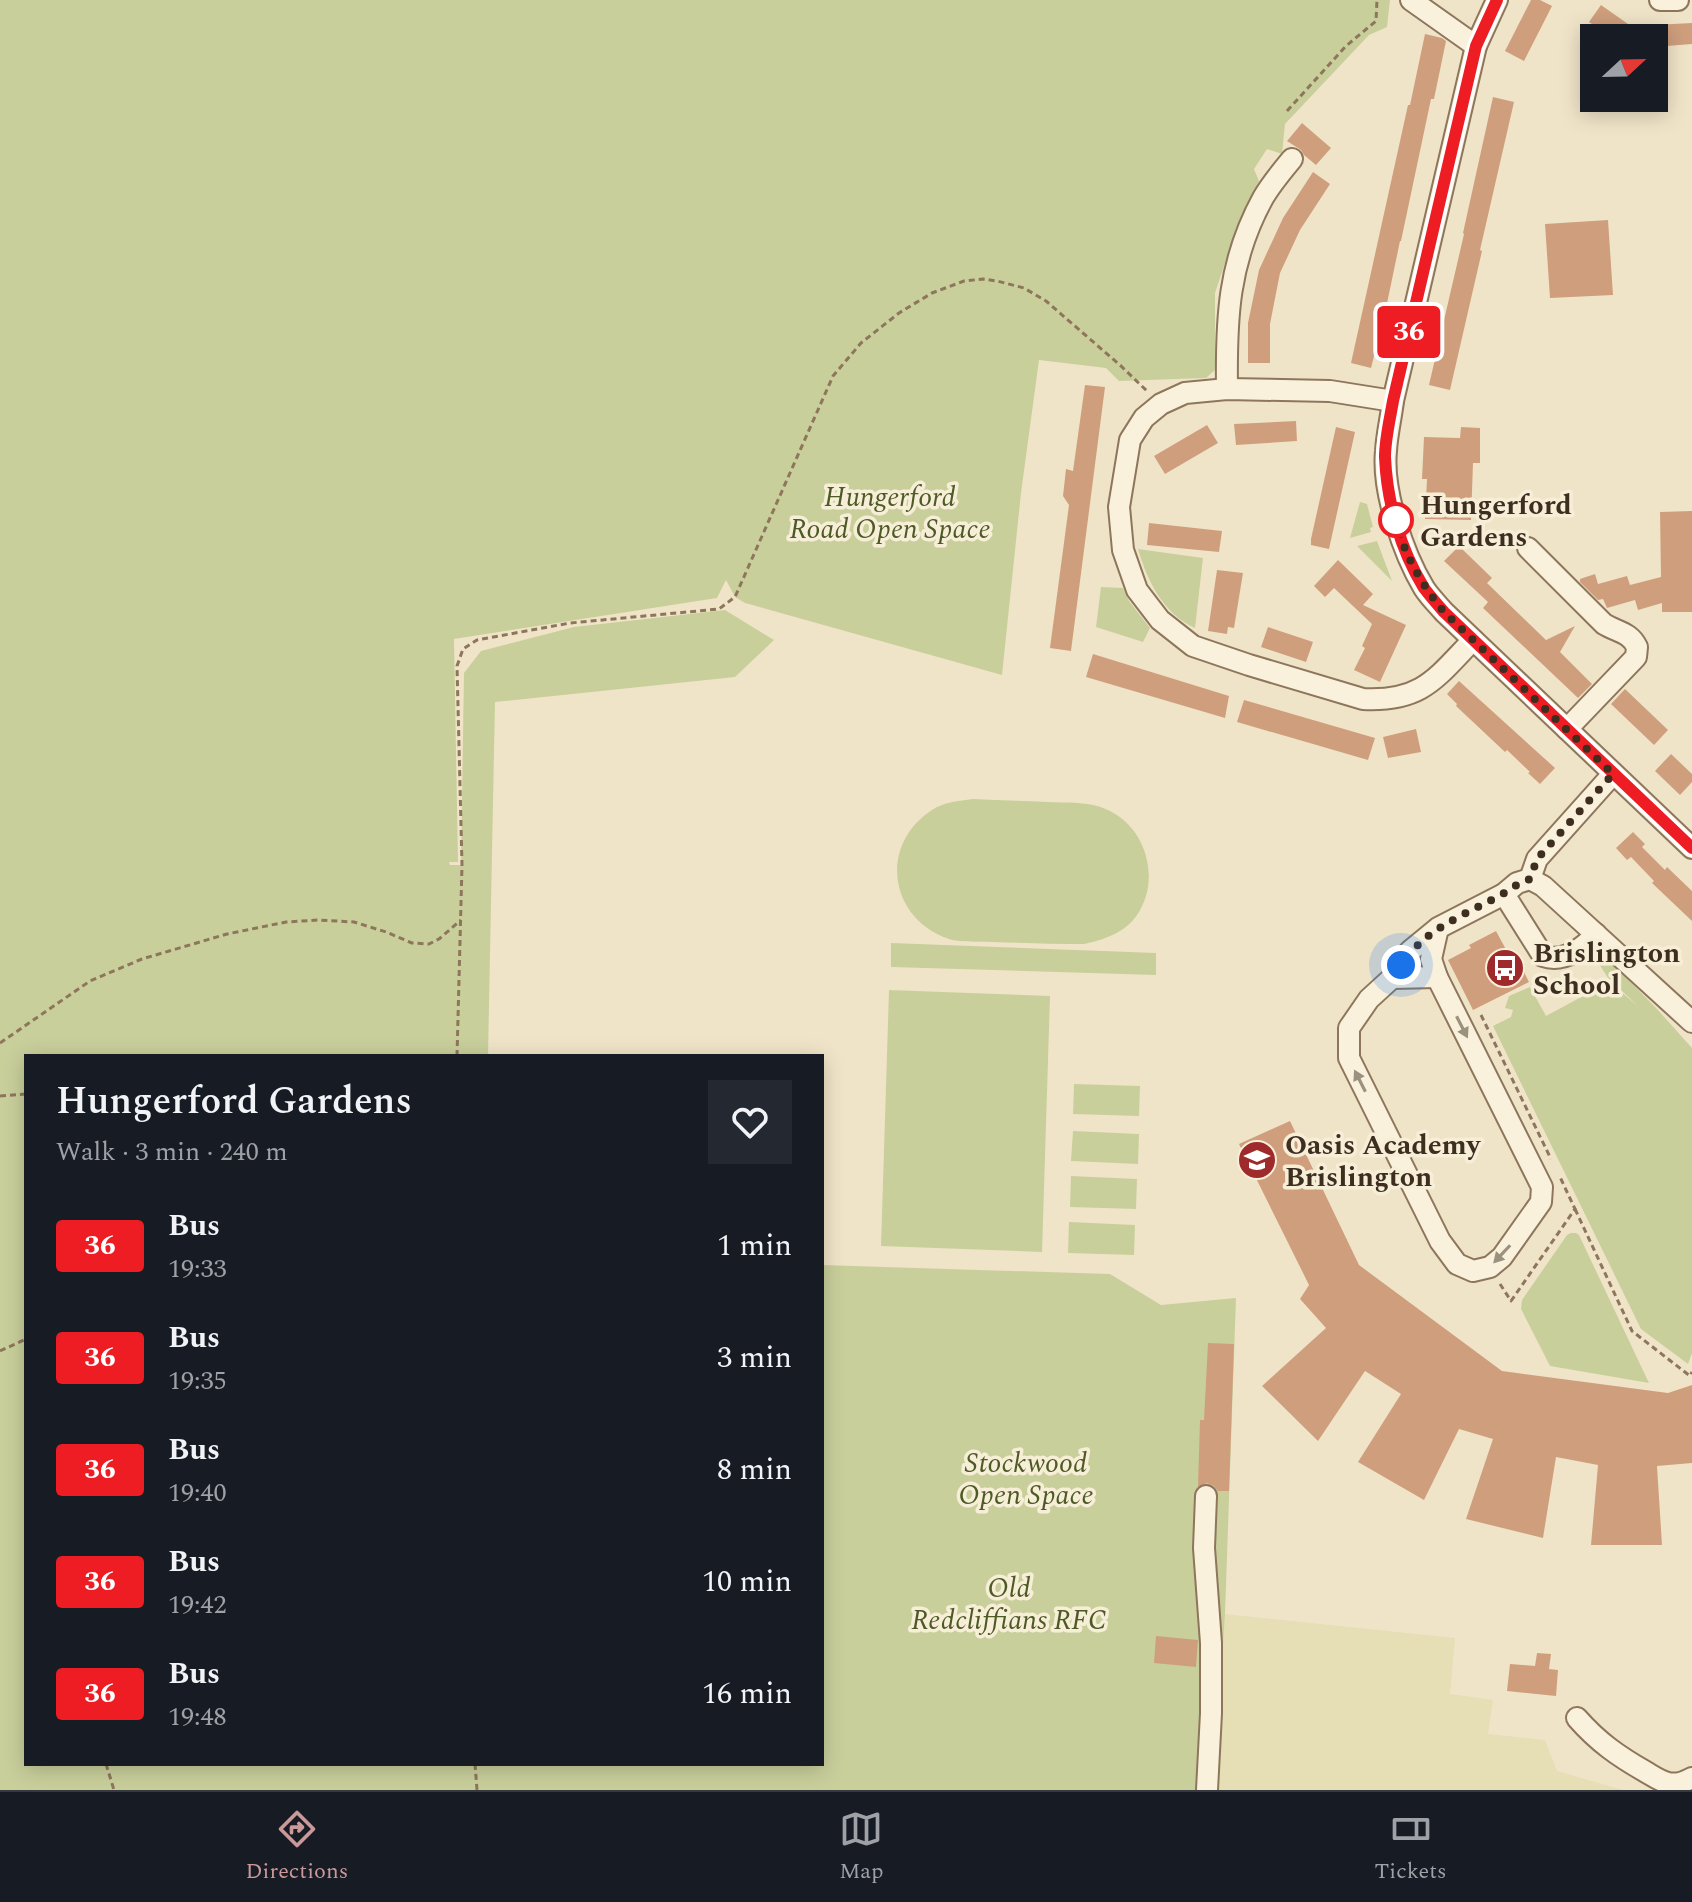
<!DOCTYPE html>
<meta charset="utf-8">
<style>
body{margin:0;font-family:Spectral,serif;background:#242831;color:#f1f3f6;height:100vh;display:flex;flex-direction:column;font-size:30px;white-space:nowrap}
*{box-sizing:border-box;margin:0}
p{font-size:26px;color:#9ea1a6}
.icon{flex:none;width:44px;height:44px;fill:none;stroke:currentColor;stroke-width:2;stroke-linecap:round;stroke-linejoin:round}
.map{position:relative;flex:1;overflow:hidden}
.details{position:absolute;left:24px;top:1054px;width:800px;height:712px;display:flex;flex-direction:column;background:#171b24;border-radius:0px;box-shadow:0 4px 20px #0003}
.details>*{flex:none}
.badge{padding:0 16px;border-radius:6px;font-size:28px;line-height:52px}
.needle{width:52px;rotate:68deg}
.buttons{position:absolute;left:1580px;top:24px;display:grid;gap:16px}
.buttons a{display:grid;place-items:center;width:88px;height:88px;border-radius:0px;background:#171b24;box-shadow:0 4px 20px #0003;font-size:40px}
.you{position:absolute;width:40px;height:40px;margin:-20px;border:6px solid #fff;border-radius:50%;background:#1a73e8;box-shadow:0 0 0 12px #1a73e833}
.map>.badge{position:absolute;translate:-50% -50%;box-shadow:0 0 0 4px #fff}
.round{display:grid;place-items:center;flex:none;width:84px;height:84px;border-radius:0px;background:#242831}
.headline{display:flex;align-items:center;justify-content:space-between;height:136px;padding:0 32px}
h1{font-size:38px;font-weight:600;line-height:60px}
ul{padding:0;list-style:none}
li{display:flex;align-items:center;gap:24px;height:112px;padding:0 32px}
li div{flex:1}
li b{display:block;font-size:30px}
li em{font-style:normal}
li .badge{min-width:88px;font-weight:700;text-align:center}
.menu{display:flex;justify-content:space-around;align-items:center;height:112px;border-top:2px solid #363941;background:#171b24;font-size:22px;color:#9ea1a6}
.menu a{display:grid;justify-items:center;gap:4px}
.menu .active{color:#cc999b}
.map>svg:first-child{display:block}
.farmland{fill:#e6deb5}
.green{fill:#c9cf9b}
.building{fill:#cf9f7d}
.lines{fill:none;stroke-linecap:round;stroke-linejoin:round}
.minor-casing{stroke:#8d765c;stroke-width:24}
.path{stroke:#8d765c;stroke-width:3;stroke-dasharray:6 4;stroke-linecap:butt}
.minor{stroke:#faf1dc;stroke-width:20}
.oneway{fill:#9c907e}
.line-casing{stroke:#fff;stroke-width:18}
.line{stroke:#ee1d23;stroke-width:12}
.walk{stroke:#3d2e20;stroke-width:8;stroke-dasharray:0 14.4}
.stop-dot{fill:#fff;stroke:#ee1d23;stroke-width:4}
.labels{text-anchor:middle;stroke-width:7;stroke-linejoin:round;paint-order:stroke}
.park-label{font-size:28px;font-style:italic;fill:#4d5a26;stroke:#f7eed8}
.stop-label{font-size:28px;font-weight:bold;fill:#3d2e20;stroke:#f7eed8;text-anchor:start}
.poi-label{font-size:28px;font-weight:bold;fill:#3d2e20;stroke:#f7eed8;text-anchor:start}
</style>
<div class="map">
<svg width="1692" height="1790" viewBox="0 0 1692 1790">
<rect width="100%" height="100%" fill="#f0e4c8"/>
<polygon class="farmland" points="1225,1614 1455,1638 1450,1694 1493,1700 1488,1734 1545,1740 1557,1771 1623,1790 1213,1790"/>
<g class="green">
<polygon points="0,0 1390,0 1387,27 1369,35 1285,124 1282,154 1267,149 1254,169 1259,181 1236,230 1215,293 1215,370 1206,378 1119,381 1106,368 1039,360 1021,493 1002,675 745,603 735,597 726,580 717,598 454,639 458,862 449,862 450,865 461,865 464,673 481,651 574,627 725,610 774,640 735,677 495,702 488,1056 26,1056 26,1764 822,1764 822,1265 1110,1274 1161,1305 1236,1298 1225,1614 1213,1790 0,1790"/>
<polygon points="1360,502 1367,504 1373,527 1370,528 1371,532 1350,538"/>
<polygon points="1377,541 1392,581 1357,546"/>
<path d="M1138,549l65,9 -8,70c-32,-14 -48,-48 -57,-79z"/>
<polygon points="1101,587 1123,588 1129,601 1150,628 1143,642 1096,627"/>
<path d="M973,799c24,1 49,2 74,3 20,1 42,-1 61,8 39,18 53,70 29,105 -12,18 -34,25 -53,29 -31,0 -61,-1 -92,-2 -13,-1 -30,1 -43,-3 -60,-20 -71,-94 -17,-129 12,-8 26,-9 41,-11z"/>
<polygon points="891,943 1156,953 1156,975 891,967"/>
<polygon points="1600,951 1657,1009 1692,1048 1692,1353 1688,1364 1641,1329 1493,1026 1511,1017 1513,1010 1505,1008 1509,996 1530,987 1546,1016 1609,982 1638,1006 1608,978 1594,956"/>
<polygon points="889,990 1050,996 1042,1252 881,1246"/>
<polygon points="1074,1084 1140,1086 1139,1116 1073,1114"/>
<polygon points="1073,1131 1139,1134 1138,1164 1071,1161"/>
<polygon points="1071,1176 1137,1179 1136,1209 1070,1207"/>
<polygon points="1069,1222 1135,1225 1134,1255 1068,1253"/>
<polygon points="1571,1233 1576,1233 1579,1235 1649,1383 1550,1366 1521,1309 1522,1300 1567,1235"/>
</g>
<g class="building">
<polygon points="1531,0 1540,0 1552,6 1524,61 1505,51"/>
<polygon points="1601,5 1628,24 1618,38 1613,38 1589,22"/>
<polygon points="1692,23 1692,44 1654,47 1654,25"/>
<polygon points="1425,34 1442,38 1446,41 1434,99 1431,99 1401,241 1400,241 1385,313 1371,368 1351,363 1408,105 1410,105"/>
<polygon points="1493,97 1514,102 1480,250 1482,251 1450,390 1429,385 1464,234 1463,233"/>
<polygon points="1302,123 1331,148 1316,165 1304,155 1301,150 1287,141"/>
<polygon points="1313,172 1330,184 1300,230 1280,273 1270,324 1270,363 1248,363 1248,323 1259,270 1283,218"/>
<polygon points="1608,220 1613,295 1550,298 1545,224"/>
<polygon points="1085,385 1105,387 1071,651 1050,648 1069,505 1063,496 1066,469 1073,471"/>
<polygon points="1296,421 1297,441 1236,445 1234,424"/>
<polygon points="1207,425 1218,443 1165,474 1154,456"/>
<polygon points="1336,427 1355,432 1329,549 1311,545 1311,539"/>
<polygon points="1461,427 1480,428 1480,463 1473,463 1471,520 1425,519 1427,479 1422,479 1424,437 1460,438"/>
<polygon points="1692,511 1692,612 1662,612 1662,603 1638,610 1635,600 1607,608 1603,599 1598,600 1580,582 1580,579 1595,574 1598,584 1627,576 1630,585 1661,577 1660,512"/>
<polygon points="1149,523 1222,531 1219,552 1147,545"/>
<polygon points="1459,546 1492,578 1487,583 1546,640 1575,626 1560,652 1592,684 1578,698 1483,608 1488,602 1444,561"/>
<polygon points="1338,560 1373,594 1363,605 1406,625 1380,682 1354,670 1365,648 1362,646 1372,624 1334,588 1325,597 1314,586"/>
<polygon points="1217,570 1243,573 1234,628 1228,627 1227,634 1208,631"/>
<polygon points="1268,627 1313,642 1306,662 1261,647"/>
<polygon points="1093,654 1229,696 1225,718 1086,677"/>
<polygon points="1459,681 1555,768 1540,784 1528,773 1530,772 1507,750 1505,752 1456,706 1457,704 1447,694"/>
<polygon points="1625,689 1668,730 1654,745 1611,704"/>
<polygon points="1244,700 1375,738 1368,760 1237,722"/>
<polygon points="1416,729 1421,752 1388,758 1383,737"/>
<polygon points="1671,754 1692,774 1692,782 1680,795 1655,771"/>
<polygon points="1633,832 1645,844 1642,847 1665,870 1667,867 1692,891 1692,921 1652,883 1654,881 1631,857 1627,860 1616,848"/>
<polygon points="1496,931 1510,957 1515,954 1529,982 1473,1010 1448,960 1471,948 1469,945"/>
<polygon points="1290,1121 1359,1265 1502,1371 1668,1393 1692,1385 1692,1463 1657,1466 1662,1545 1591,1545 1598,1465 1556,1457 1543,1538 1466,1519 1493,1439 1459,1429 1424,1500 1358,1462 1401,1394 1365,1371 1318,1441 1262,1386 1326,1328 1300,1299 1309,1285 1239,1144"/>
<polygon points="1208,1343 1234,1344 1229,1491 1218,1491 1214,1486 1207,1483 1198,1487 1200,1420 1204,1420"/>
<polygon points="1156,1636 1198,1640 1196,1667 1154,1663"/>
<polygon points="1537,1653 1551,1654 1549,1669 1558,1670 1556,1696 1507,1691 1510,1664 1535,1666"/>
</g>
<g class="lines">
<defs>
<g id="minor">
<polyline points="1411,0 1476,46"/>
<path d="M1497,0l-21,46 -83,355c-2,17 -6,33 -7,50 -4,40 17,102 38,137 5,8 13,16 20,24l248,236"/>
<polyline points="1660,0 1678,0"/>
<path d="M1227,389c-1,-70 1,-127 36,-191 8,-14 19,-27 29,-39"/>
<path d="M1393,401l-63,-10 -103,-2 -42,4 -24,11 -17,14 -14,22 -11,67 4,43 14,40 23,30 33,26 56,19 114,34c59,3 73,-21 110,-59"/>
<path d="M1528,548l76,76c13,8 26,8 33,23l-1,10 -69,72"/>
<polyline points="1530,879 1537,859 1613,774"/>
<path d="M1504,894l39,62c20,7 39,-7 53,-22"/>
<polyline points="1438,928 1431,959 1437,977 1542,1187 1541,1202 1502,1257 1490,1267 1473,1271 1457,1264 1440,1241 1349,1058 1349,1028 1369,999 1392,978 1410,951 1438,928 1504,894 1517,883 1530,879 1543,886 1692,1022"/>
<polyline points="1392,978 1437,977"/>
<polyline points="1206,1496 1204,1548 1211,1643 1211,1713 1207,1790"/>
<path d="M1577,1718c21,24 41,38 69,54 7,4 14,9 22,11 10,2 16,-1 24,-5"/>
</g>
</defs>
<use href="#minor" class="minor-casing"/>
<g class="path">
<polyline points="1287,111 1346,46 1376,21 1377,0"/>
<polyline points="1481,1015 1551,1159"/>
<polyline points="0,1043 90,981 142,959 227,934 286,922 318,920 354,922 386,932 412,943 429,944 439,939 461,920"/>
<polyline points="457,1056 462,865 457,666 463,649 477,640 570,623 719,609 735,597 833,376 861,343 899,313 932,293 964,281 983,279 997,281 1024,288 1046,301 1121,366 1147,391"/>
<polyline points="0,1096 26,1094"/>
<polyline points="1575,1209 1632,1331 1690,1376 1692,1372"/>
<polyline points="1500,1284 1511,1301 1575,1209 1560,1177"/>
<polyline points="0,1351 26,1339"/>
<polyline points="106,1764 114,1790"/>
<polyline points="475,1764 477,1790"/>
</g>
<use href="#minor" class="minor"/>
</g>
<defs><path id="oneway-solid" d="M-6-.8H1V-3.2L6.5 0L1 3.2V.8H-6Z" transform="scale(2)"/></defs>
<g class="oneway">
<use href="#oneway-solid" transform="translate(1462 1027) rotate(63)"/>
<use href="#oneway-solid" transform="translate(1360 1081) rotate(-117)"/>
<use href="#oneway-solid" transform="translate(1502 1254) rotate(133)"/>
</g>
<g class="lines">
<defs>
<path id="line" d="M1497,0l-21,46 -83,355c-3,18 -8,38 -8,56 2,45 15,92 39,131 6,8 13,16 20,24l248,236"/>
</defs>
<use href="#line" class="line-casing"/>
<use href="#line" class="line"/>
<path class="walk" d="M1396,520c7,33 26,65 48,92l169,162 -76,85 -7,20c-13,4 -21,12 -33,18 -35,19 -73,33 -96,68"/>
</g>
<defs>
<symbol id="bus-disc" viewBox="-11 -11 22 22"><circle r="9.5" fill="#9e2a2b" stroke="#f7eed8"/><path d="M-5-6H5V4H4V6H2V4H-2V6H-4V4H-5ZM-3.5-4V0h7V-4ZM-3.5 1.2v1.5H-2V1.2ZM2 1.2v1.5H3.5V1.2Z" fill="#fff"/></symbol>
<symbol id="school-disc" viewBox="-11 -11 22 22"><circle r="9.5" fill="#9e2a2b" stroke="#f7eed8"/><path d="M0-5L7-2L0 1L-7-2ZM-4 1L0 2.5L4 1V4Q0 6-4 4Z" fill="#fff"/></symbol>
</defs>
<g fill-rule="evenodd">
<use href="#bus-disc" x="1483" y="946" width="44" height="44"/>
<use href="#school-disc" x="1235" y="1138" width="44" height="44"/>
</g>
<circle class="stop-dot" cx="1396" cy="520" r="16"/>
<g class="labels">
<g class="park-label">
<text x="890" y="506">Hungerford<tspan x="890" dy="32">Road Open Space</tspan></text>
<text x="1026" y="1472">Stockwood<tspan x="1026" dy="32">Open Space</tspan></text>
<text x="1009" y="1597">Old<tspan x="1009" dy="32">Redcliffians RFC</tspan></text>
</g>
<g class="stop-label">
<text x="1420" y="514">Hungerford<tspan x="1420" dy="32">Gardens</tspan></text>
</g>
<g class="poi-label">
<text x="1533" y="962">Brislington<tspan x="1533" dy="32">School</tspan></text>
<text x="1285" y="1154">Oasis Academy<tspan x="1285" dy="32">Brislington</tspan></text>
</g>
</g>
</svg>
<div class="buttons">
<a><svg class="needle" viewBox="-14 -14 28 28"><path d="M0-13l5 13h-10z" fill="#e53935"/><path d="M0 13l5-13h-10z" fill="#9ea1a6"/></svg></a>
</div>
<div class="you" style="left:1401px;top:965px"></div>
<b class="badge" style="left:1409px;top:332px;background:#ee1d23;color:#fff">36</b>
<section class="details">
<div class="headline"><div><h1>Hungerford Gardens</h1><p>Walk · 3 min · 240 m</p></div><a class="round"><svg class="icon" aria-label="heart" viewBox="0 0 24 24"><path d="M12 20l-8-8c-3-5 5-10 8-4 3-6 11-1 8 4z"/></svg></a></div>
<ul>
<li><span class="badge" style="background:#ee1d23;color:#fff">36</span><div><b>Bus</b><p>19:33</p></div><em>1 min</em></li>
<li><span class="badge" style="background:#ee1d23;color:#fff">36</span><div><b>Bus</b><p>19:35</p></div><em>3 min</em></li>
<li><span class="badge" style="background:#ee1d23;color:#fff">36</span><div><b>Bus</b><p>19:40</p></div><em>8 min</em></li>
<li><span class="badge" style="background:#ee1d23;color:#fff">36</span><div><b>Bus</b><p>19:42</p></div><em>10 min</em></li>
<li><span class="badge" style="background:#ee1d23;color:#fff">36</span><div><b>Bus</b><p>19:48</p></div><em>16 min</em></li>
</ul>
</section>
</div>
<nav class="menu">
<a class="active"><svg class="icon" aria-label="directions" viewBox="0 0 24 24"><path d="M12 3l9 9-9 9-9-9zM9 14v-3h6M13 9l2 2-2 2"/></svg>Directions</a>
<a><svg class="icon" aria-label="map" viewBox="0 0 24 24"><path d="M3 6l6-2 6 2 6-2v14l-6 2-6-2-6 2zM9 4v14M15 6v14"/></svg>Map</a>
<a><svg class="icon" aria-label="tickets" viewBox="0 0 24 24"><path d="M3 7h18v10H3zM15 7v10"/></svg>Tickets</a>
</nav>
